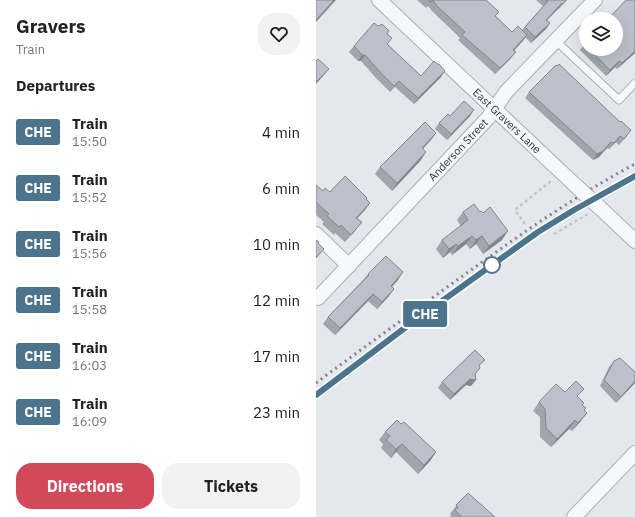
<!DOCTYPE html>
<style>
body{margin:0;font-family:"IBM Plex Sans",sans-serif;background:#f2f2f2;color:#202124;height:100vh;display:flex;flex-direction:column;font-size:15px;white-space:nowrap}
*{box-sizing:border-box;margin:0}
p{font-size:13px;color:#757577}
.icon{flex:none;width:22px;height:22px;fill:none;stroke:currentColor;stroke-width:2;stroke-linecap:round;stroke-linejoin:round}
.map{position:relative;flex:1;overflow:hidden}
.details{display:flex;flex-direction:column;background:#fff;width:316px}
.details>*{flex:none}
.badge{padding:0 8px;border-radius:3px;font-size:14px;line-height:26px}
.controls{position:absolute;left:263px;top:12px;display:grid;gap:8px}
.controls a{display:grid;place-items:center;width:44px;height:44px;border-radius:50%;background:#fff;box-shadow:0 4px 16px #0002;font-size:20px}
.map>.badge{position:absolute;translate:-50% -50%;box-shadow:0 0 0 2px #fff}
h2{padding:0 16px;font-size:15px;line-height:36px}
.round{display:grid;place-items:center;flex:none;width:42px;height:42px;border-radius:16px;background:#f2f2f2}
.headline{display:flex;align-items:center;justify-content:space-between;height:68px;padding:0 16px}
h1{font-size:19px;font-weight:700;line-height:30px}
.button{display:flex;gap:8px;margin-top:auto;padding:8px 16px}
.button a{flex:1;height:46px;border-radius:16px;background:#d1495b;color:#fff;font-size:16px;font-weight:700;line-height:46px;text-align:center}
.button a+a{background:#f2f2f2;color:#202124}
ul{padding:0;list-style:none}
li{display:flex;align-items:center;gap:12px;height:56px;padding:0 16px}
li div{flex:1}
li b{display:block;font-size:15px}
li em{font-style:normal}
li .badge{min-width:44px;font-weight:700;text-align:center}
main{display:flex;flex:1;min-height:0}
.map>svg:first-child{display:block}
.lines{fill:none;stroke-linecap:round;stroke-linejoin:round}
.service-casing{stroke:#a9aeb7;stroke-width:9}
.minor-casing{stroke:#a9aeb7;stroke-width:16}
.path{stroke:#c2c5cb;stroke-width:2.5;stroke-dasharray:3 3;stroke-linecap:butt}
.service{stroke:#f7f8fa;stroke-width:7}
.minor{stroke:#f7f8fa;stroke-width:14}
.rail{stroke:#7d8696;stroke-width:3;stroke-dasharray:2 4;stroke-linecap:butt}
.minor-bridge-casing{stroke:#a9aeb7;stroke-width:16;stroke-linecap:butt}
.minor-bridge{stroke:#f7f8fa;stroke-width:14}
.wall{fill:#a1a5ae}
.shaded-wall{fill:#83868d}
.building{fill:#bbc0ca;stroke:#83868d}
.line-casing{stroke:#fff;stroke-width:9}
.line{stroke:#4c748c;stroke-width:6}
.stop-dot{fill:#fff;stroke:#4c748c;stroke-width:2}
.labels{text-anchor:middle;stroke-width:3.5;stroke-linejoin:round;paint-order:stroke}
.street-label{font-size:11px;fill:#2b3445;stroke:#f4f6f9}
</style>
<main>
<section class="details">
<div class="headline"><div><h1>Gravers</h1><p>Train</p></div><a class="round"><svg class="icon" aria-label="heart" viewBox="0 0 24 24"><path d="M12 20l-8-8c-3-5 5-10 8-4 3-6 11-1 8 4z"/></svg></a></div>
<h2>Departures</h2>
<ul>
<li><span class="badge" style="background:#4c748c;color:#fff">CHE</span><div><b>Train</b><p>15:50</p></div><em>4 min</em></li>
<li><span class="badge" style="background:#4c748c;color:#fff">CHE</span><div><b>Train</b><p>15:52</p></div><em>6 min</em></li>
<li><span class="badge" style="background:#4c748c;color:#fff">CHE</span><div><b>Train</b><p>15:56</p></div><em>10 min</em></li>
<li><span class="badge" style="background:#4c748c;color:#fff">CHE</span><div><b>Train</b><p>15:58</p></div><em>12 min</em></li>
<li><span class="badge" style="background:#4c748c;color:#fff">CHE</span><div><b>Train</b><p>16:03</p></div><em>17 min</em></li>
<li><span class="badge" style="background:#4c748c;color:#fff">CHE</span><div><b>Train</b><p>16:09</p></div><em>23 min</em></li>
</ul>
<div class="button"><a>Directions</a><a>Tickets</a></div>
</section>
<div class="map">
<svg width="319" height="517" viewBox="0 0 319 517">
<rect width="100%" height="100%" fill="#e4e7ec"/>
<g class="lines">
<defs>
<polyline id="service" points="240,41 303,100 319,83"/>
<g id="minor">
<path id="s1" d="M63,0l196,185"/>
<polyline points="283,207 319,241"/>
<polyline points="0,234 33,266"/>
<path id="s2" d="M2,298l170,-180 18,-26 89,-92"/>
<polyline points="258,517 319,453"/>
</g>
</defs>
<use href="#service" class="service-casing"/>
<use href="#minor" class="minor-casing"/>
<g class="path">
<polyline points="209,224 199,210 235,181"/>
<polyline points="238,234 272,214"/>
</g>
<use href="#service" class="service"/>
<use href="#minor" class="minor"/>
<g class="rail">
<path d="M0,383c44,-33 89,-65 134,-98 60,-43 119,-86 185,-121"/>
<polyline points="0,395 94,325 222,232 258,209 319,176"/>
</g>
<defs>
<polyline id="minor-bridge" points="259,185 283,207"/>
</defs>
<use href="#minor-bridge" class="minor-bridge-casing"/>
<use href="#minor-bridge" class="minor-bridge"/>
</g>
<g class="wall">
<polygon points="101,0 170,0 180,16 196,32 206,30 227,6 220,0 251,0 243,9 242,9 231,20 234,23 230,29 215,43 209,37 197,50 195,58 179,74 142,40 144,38 116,11 112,6 110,8"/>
<polygon points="319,0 319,53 301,69 299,67 290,76 264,50 270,42 270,49 300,49"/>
<polygon points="71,34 71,44 105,76 125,77 98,104 79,87 74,92 60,78 45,61 42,61 33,52 38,46"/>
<polygon points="213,92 311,136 303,145 300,142 293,149 291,148 283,157 277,160 209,98"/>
<polygon points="134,116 154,116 131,140 119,129 123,123"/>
<polygon points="115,140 107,149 105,160 76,191 59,174 64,167"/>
<polygon points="0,185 7,191 50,199 49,210 41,218 40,230 29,242 19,233 18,235 6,224 8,222 0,215"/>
<polygon points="147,212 164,212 186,240 167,254 160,244 154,249 150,244 136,255 134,252 127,258 120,249 126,240 145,226 141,220"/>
<polygon points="52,274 82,280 76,287 73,296 61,309 52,301 19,335 7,324 12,317 47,280"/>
<polygon points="298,361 319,383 300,403 284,386 293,367"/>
<polygon points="164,366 159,375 155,386 150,385 134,400 122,388 126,382"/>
<polygon points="249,392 262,397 268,410 265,421 256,431 253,429 235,447 224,437 224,417 217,411 223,402"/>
<polygon points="85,424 120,452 114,461 102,474 80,452 75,458 65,448 67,444 63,440 69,432"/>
<polygon points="143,502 179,517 134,517 135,515 134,514"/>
</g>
<g class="shaded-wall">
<polygon points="18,0 20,0 0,22 0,20"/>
<polygon points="246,3 242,9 226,25 230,20"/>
<polygon points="234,23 230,29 215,43 219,37"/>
<polygon points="211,35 207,41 193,56 197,50"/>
<polygon points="319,51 319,53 301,69 306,63"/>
<polygon points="200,52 195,58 179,74 184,68"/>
<polygon points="46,55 49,55 45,61 42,61"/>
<polygon points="303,61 299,67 290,76 294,70"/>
<polygon points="13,69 8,75 0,84 0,82"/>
<polygon points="129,71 125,77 98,104 102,98"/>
<polygon points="158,110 154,116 131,140 135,134"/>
<polygon points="120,133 115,140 100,155 106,148"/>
<polygon points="304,136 300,142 293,149 298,143"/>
<polygon points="295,142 291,148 283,157 277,160 281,154"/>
<polygon points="110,152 105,160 76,191 81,183"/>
<polygon points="54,203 49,210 35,225 40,218"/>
<polygon points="192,231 186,240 167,254 173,246"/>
<polygon points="156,236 150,244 136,255 142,246"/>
<polygon points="166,236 160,244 154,249 160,240"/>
<polygon points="140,244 134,252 127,258 133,249"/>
<polygon points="87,272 82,280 69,293"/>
<polygon points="78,289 73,296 61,309 66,302"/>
<polygon points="57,294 52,301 19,335 24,328"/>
<polygon points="164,368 155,379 160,380 155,386 150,385 134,400 138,394"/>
<polygon points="319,381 319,383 300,403 305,397"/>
<polygon points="271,413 265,421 256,431 262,423"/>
<polygon points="259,420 253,429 235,447 241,439"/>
<polygon points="86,444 80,452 75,458 80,449"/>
<polygon points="120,452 114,461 102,474 108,465"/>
</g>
<g class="building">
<polygon points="0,0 18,0 0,20"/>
<polygon points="112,0 170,0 183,12 179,16 196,32 202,26 211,35 197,50 200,52 184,68 146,35 149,32 120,5 117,0 114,2"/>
<polygon points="230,0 250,0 247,4 246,3 230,20 234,23 219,37 209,27 232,1"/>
<polygon points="310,0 319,0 319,51 306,63 303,61 294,70 273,49 300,49 300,19 292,19"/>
<polygon points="58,23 62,26 66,24 73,31 71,34 76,38 71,44 105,76 118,61 121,64 123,64 129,71 102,98 83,81 78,86 64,72 49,55 46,55 38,46"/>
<polygon points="2,59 13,69 0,82 0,61"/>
<polygon points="243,64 304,122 305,121 315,130 308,139 304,136 298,143 295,142 287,151 281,154 213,92 240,65 241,66"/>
<polygon points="148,101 158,110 135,134 123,123 132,114 134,116"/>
<polygon points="109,122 120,133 106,148 110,152 81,183 64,167"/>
<polygon points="29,176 51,198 50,199 54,203 40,218 46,222 35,235 25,225 23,227 11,216 13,214 0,202 0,185 7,191 9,188 14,192"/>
<polygon points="158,204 164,212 165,211 167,213 174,207 192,231 173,246 166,236 160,240 156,236 142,246 140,244 133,249 126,240 152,220 147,212"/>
<polygon points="0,240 3,242 2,243 8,249 0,258"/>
<polygon points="70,256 87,272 75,286 78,289 66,302 57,294 24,328 12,317 53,275 52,274"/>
<polygon points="159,350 169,360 163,365 164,368 159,374 160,380 154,379 138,394 126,382"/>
<polygon points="304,358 319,372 319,381 305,397 288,380 298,361"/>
<polygon points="260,381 268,389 261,396 268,403 266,405 270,408 268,410 271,413 262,423 259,420 241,439 230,428 229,409 223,402 240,384 249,392"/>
<polygon points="81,420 85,424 88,422 120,452 108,465 86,444 80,449 70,440 74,436 69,432"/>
<polygon points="152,493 179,517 146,517 139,510 142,507 140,505"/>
</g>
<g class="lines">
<defs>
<polyline id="line" points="0,395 94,324 222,232 258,210 319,176"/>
</defs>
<use href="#line" class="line-casing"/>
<use href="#line" class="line"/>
</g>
<circle class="stop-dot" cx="176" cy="265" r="8"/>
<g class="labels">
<g class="street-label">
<text dy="4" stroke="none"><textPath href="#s1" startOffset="176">East Gravers Lane</textPath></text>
<text dy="4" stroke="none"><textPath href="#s2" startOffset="204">Anderson Street</textPath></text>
</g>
</g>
</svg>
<div class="controls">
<a><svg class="icon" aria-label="layers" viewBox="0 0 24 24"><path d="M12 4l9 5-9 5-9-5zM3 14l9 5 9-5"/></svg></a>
</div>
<b class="badge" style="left:109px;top:314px;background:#4c748c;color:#fff">CHE</b>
</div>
</main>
